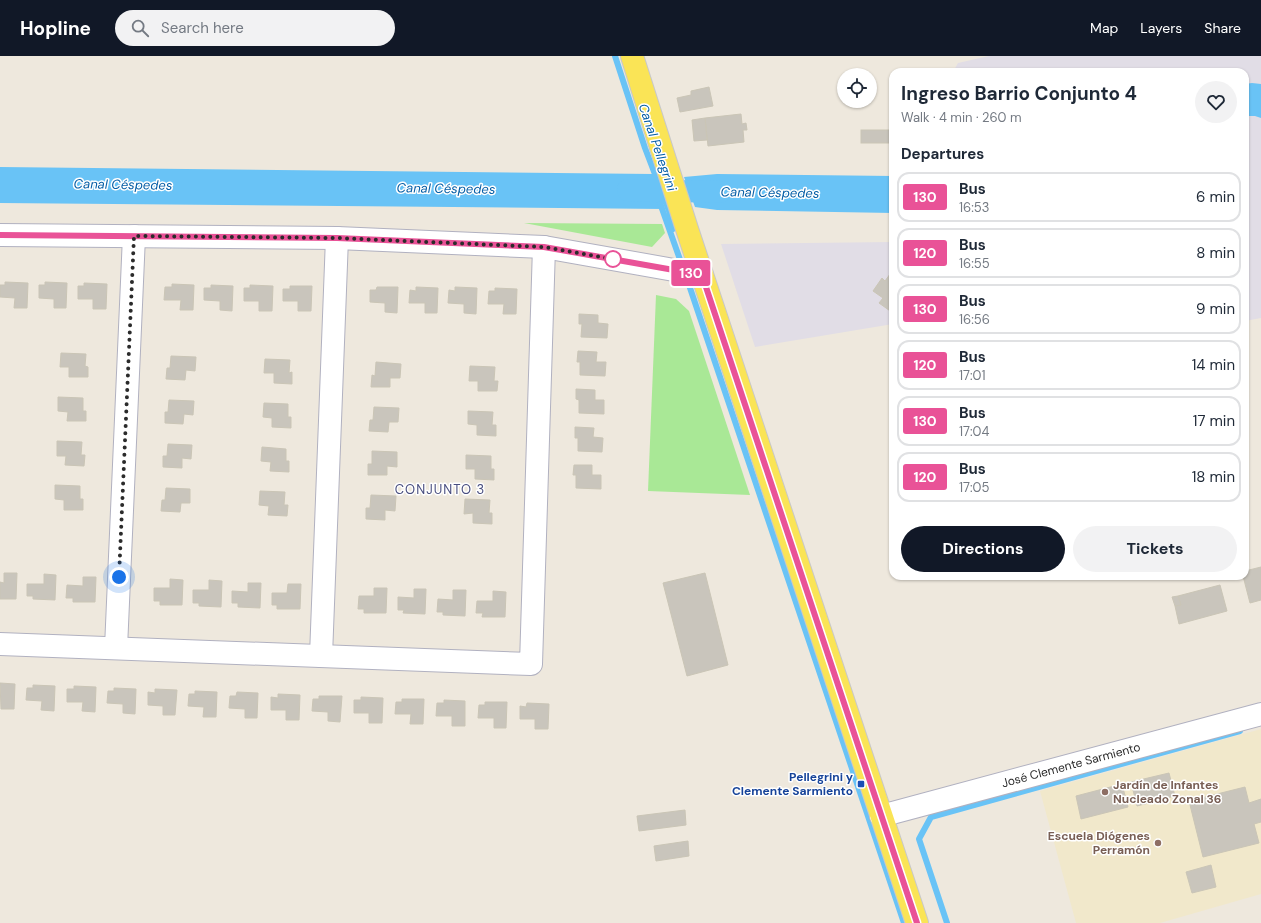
<!DOCTYPE html>
<meta charset="utf-8">
<style>
body{margin:0;font-family:"DM Sans",sans-serif;background:#f2f2f3;color:#1f2937;height:100vh;display:flex;flex-direction:column;font-size:15px;white-space:nowrap}
*{box-sizing:border-box;margin:0}
p{font-size:13px;color:#747a83}
.icon{flex:none;width:22px;height:22px;fill:none;stroke:currentColor;stroke-width:2;stroke-linecap:round;stroke-linejoin:round}
.map{position:relative;flex:1;overflow:hidden}
.panel{position:absolute;left:889px;top:12px;width:360px;height:512px;display:flex;flex-direction:column;background:#fff;border-radius:12px;box-shadow:0 1px 3px #0004}
.panel>*{flex:none}
.badge{padding:0 8px;border-radius:3px;font-size:14px;line-height:26px}
.buttons{position:absolute;left:837px;top:12px;display:grid;gap:8px}
.buttons a{display:grid;place-items:center;width:40px;height:40px;border-radius:50%;background:#fff;box-shadow:0 1px 3px #0004;font-size:20px}
.you{position:absolute;width:20px;height:20px;margin:-10px;border:3px solid #fff;border-radius:50%;background:#1a73e8;box-shadow:0 0 0 6px #1a73e833}
.map>.badge{position:absolute;translate:-50% -50%;box-shadow:0 0 0 2px #fff}
h2{padding:0 12px;font-size:15px;line-height:36px}
.round{display:grid;place-items:center;flex:none;width:42px;height:42px;border-radius:21px;background:#f2f2f3}
.head{display:flex;align-items:center;justify-content:space-between;height:68px;padding:0 12px}
h1{font-size:19px;font-weight:700;line-height:30px}
.primary-button{display:flex;gap:8px;margin-top:auto;padding:8px 12px}
.primary-button a{flex:1;height:46px;border-radius:24px;background:#111827;color:#fff;font-size:16px;font-weight:700;line-height:46px;text-align:center}
.primary-button a+a{background:#f2f2f3;color:#1f2937}
ul{padding:0;list-style:none}
li{display:flex;align-items:center;gap:12px;height:50px;margin:0 8px 6px;padding:0 4px;border:2px solid #e0e1e3;border-radius:12px}
li div{flex:1}
li b{display:block;font-size:15px}
li em{font-style:normal}
li .badge{min-width:44px;font-weight:700;text-align:center}
header{display:flex;align-items:center;gap:24px;box-sizing:border-box;height:56px;padding:0 20px;background:#111827;color:#fff}
header strong{font-size:19px}
nav{display:flex;gap:22px;margin-inline-start:auto;font-size:14px}
.search{width:280px;height:36px;background:#f2f2f3;display:flex;align-items:center;gap:10px;box-sizing:border-box;padding:0 14px;border-radius:22px;color:#747a83;font-size:15px}
.map>svg:first-child{display:block}
.industrial{fill:#e1dde6}
.education{fill:#f1e8cb}
.green{fill:#a9e896}
.water{fill:#69c3f6}
.lines{fill:none;stroke-linecap:round;stroke-linejoin:round}
.stream{stroke:#69c3f6;stroke-width:6}
.canal{stroke:#69c3f6;stroke-width:22}
.building{fill:#c9c5bc;stroke:#cac5b6}
.minor-casing{stroke:#b1b1c0;stroke-width:24}
.major-casing{stroke:#c8c8c8;stroke-width:24}
.minor{stroke:#fff;stroke-width:22}
.major{stroke:#fae456;stroke-width:22}
.line-casing{stroke:#fff;stroke-width:9}
.line{stroke:#e95297;stroke-width:6}
.walk{stroke:#2b2b2b;stroke-width:4;stroke-dasharray:0 7.2}
.stop-dot{fill:#fff;stroke:#e95297;stroke-width:2}
.transit-dot{fill:#1a4fb4;stroke:#fff;stroke-width:1.5}
.education-dot{fill:#8d6e63;stroke:#fff;stroke-width:1.5}
.labels{text-anchor:middle;stroke-width:3;stroke-linejoin:round;paint-order:stroke}
.street-label{font-size:12px;fill:#2b2b2b;stroke:#fff}
.transit-label{font-size:12px;font-weight:bold;fill:#164399;stroke:#fff;text-anchor:end}
.education-label{font-size:12px;font-weight:bold;fill:#785e54;stroke:#fff;text-anchor:start}
.water-label{font-size:13px;font-style:italic;fill:#055ea6;stroke:#fff}
.neighbourhood-label{font-size:13px;letter-spacing:1px;fill:#484d7f;stroke:#fff}
</style>
<header>
<strong>Hopline</strong>
<div class="search"><svg class="icon" aria-label="search" viewBox="0 0 24 24"><circle cx="10" cy="10" r="6"/><path d="M15 15l6 6"/></svg>Search here</div>
<nav><a>Map</a><a>Layers</a><a>Share</a></nav>
</header>
<div class="map">
<svg width="1261" height="867" viewBox="0 0 1261 867">
<rect width="100%" height="100%" fill="#eee8dd"/>
<g class="industrial">
<polygon points="989,0 1261,0 1261,262 1245,265 1245,16 953,16 958,7"/>
<polygon points="893,186 893,268 755,291 721,188"/>
</g>
<polygon class="education" points="1261,673 1261,838 1160,867 1076,867 1040,735"/>
<g class="green">
<polygon points="524,167 662,168 665,177 652,191"/>
<polygon points="656,239 676,243 689,255 750,439 648,435"/>
</g>
<g class="water">
<polygon points="1252,27 1261,28 1261,62 1255,60 1245,60 1245,28"/>
<polygon points="0,111 653,118 665,153 0,147"/>
<polygon points="717,118 893,120 893,157 717,154 695,151 684,121"/>
</g>
<g class="lines">
<g class="stream">
<polyline points="615,0 645,92 669,155 673,173"/>
<polyline points="660,147 683,212"/>
<polyline points="686,220 904,867"/>
<polyline points="947,867 919,783 931,761 1240,675"/>
</g>
<polyline class="canal" points="628,134 720,136"/>
</g>
<g class="building">
<polygon points="709,31 713,50 680,56 677,42 691,39 691,35"/>
<polygon points="741,58 742,68 746,67 747,74 743,74 744,86 708,90 705,62"/>
<polygon points="705,62 707,84 694,85 692,64"/>
<rect x="861" y="74" width="32" height="13"/>
<polygon points="893,214 893,257 879,247 883,242 873,235 882,222 885,225"/>
<polygon points="5,226 28,227 27,252 14,252 15,242 0,241 0,229 5,229"/>
<polygon points="45,226 67,227 66,252 54,252 54,243 39,242 39,229 45,229"/>
<polygon points="84,227 107,228 106,253 93,253 93,243 78,243 78,230 84,230"/>
<polygon points="172,228 194,229 193,254 180,254 181,244 164,244 165,231 172,231"/>
<polygon points="211,229 233,230 232,255 220,254 220,245 204,244 204,232 211,232"/>
<polygon points="250,229 273,230 272,255 259,255 259,245 244,245 244,232 250,232"/>
<polygon points="290,230 312,230 311,255 298,255 298,245 283,245 283,233 290,233"/>
<polygon points="377,231 398,231 397,257 385,256 385,247 370,246 370,234 376,234"/>
<polygon points="416,231 438,232 437,257 425,257 425,247 409,247 410,234 416,235"/>
<polygon points="455,231 477,232 476,258 464,257 464,248 448,247 449,234 455,235"/>
<polygon points="495,232 517,233 516,258 503,258 504,248 488,248 489,235 495,235"/>
<polygon points="579,258 598,259 598,267 608,268 607,282 581,281 582,268 579,268"/>
<polygon points="578,295 597,296 596,306 606,306 605,320 580,319 580,306 577,306"/>
<polygon points="61,297 86,298 85,310 88,311 88,321 69,321 69,311 60,311"/>
<polygon points="171,300 196,301 195,315 186,314 185,324 166,323 167,312 170,312"/>
<polygon points="265,303 290,304 289,317 292,316 292,328 274,327 274,317 264,317"/>
<polygon points="376,306 401,308 400,322 390,322 390,331 371,331 372,319 375,320"/>
<polygon points="470,310 495,311 494,325 498,325 497,335 478,335 478,325 469,325"/>
<polygon points="576,333 595,334 595,344 604,344 604,358 579,357 579,344 576,343"/>
<polygon points="58,341 83,342 83,355 86,355 86,365 67,365 68,356 58,355"/>
<polygon points="169,344 194,345 193,359 184,358 183,368 165,367 165,356 168,356"/>
<polygon points="264,347 288,348 288,361 291,361 291,372 272,371 272,362 263,361"/>
<polygon points="374,351 399,352 398,366 389,366 388,376 369,375 370,364 373,364"/>
<polygon points="468,355 493,356 492,369 496,369 496,380 477,379 477,369 468,368"/>
<polygon points="575,371 594,372 593,381 603,382 602,396 578,395 578,382 575,382"/>
<polygon points="57,385 82,386 81,399 85,399 84,410 65,409 66,400 57,400"/>
<polygon points="168,388 192,389 191,403 182,402 182,412 163,411 163,400 167,400"/>
<polygon points="262,391 286,393 286,405 289,405 289,416 270,415 271,406 261,405"/>
<polygon points="372,395 397,396 397,411 387,410 387,419 368,419 368,408 372,408"/>
<polygon points="466,399 491,400 491,413 494,413 494,424 475,423 475,413 466,413"/>
<polygon points="574,409 592,409 592,419 601,419 601,433 576,432 576,419 573,419"/>
<polygon points="55,429 80,430 80,443 83,443 83,454 64,454 64,444 55,443"/>
<polygon points="166,432 190,433 190,447 181,447 180,456 161,455 162,444 165,444"/>
<polygon points="260,435 285,436 284,449 288,449 287,460 268,459 269,450 259,449"/>
<polygon points="371,439 396,440 395,455 385,454 385,464 366,463 366,452 370,452"/>
<polygon points="465,443 490,444 489,457 492,457 492,468 473,467 473,457 464,458"/>
<polygon points="1261,511 1261,544 1250,547 1243,520 1245,520 1245,515"/>
<polygon points="4,517 17,517 16,543 0,543 0,526 4,527"/>
<polygon points="705,517 728,609 687,620 663,527"/>
<polygon points="44,518 56,519 55,544 33,543 33,540 27,540 27,528 44,528"/>
<polygon points="83,521 96,521 95,546 73,546 73,542 66,542 67,529 83,530"/>
<polygon points="170,523 183,524 182,549 160,549 160,545 154,545 154,532 170,532"/>
<polygon points="209,524 222,525 221,551 199,550 199,547 193,547 193,534 209,534"/>
<polygon points="248,527 261,527 260,552 238,551 238,547 232,547 232,535 248,536"/>
<polygon points="288,528 301,528 300,553 277,553 277,549 272,549 272,537 287,537"/>
<polygon points="1220,529 1227,555 1179,568 1175,550 1181,549 1178,540"/>
<polygon points="374,532 387,532 386,557 364,557 364,553 358,553 359,540 374,540"/>
<polygon points="414,533 426,533 425,558 403,557 404,554 398,554 398,541 414,542"/>
<polygon points="453,534 466,534 465,560 443,559 443,556 437,556 438,543 453,544"/>
<polygon points="493,535 506,536 505,561 482,561 483,557 476,557 477,545 493,545"/>
<polygon points="1178,540 1181,549 1175,550 1172,541"/>
<polygon points="0,627 15,628 14,653 1,653"/>
<polygon points="33,629 55,630 54,655 41,654 42,645 26,644 27,632 33,632"/>
<polygon points="74,630 96,631 95,656 82,655 83,646 67,646 67,633 74,633"/>
<polygon points="114,632 136,633 135,658 123,657 123,648 107,647 108,635 114,635"/>
<polygon points="155,633 177,634 175,659 163,659 163,650 148,649 148,636 155,637"/>
<polygon points="195,635 217,636 216,661 203,661 204,651 188,650 189,638 195,638"/>
<polygon points="237,636 258,637 257,662 245,662 245,653 229,652 230,640 236,640"/>
<polygon points="278,638 300,639 299,664 286,664 286,654 271,654 271,641 278,642"/>
<polygon points="319,640 342,640 340,666 328,665 328,656 312,655 313,643 319,643"/>
<polygon points="361,641 383,642 382,667 369,667 369,657 354,657 354,644 361,644"/>
<polygon points="402,643 424,643 423,668 410,668 411,658 395,658 396,646 402,646"/>
<polygon points="444,644 465,645 465,670 452,670 452,660 436,660 437,647 444,647"/>
<polygon points="485,646 507,646 506,672 494,672 494,662 478,662 479,649 485,649"/>
<polygon points="527,647 549,648 548,673 535,673 535,663 520,663 520,650 526,651"/>
<polygon points="1169,717 1175,740 1137,750 1131,726"/>
<polygon points="1122,728 1128,751 1081,763 1076,740"/>
<polygon points="1245,731 1249,747 1261,743 1261,766 1254,768 1259,787 1203,801 1189,745"/>
<polygon points="685,754 686,769 639,775 637,760"/>
<polygon points="688,785 689,800 656,805 654,790"/>
<polygon points="1211,809 1216,831 1192,837 1186,816"/>
</g>
<g class="lines">
<defs>
<g id="minor">
<polyline points="0,179 337,182 544,191 702,219"/>
<polyline points="0,588 531,608 544,191"/>
<polyline points="116,592 134,180"/>
<polyline points="321,600 337,182"/>
<polyline points="881,760 1261,658"/>
</g>
<polyline id="major" points="632,0 687,173 917,867"/>
</defs>
<use href="#minor" class="minor-casing"/>
<use href="#major" class="major-casing"/>
<use href="#minor" class="minor"/>
<use href="#major" class="major"/>
</g>
<g class="lines">
<defs>
<polyline id="line" points="0,179 337,182 544,191 702,219 917,867"/>
</defs>
<use href="#line" class="line-casing"/>
<use href="#line" class="line"/>
<polyline class="walk" points="119,521 134,180 337,182 544,191 613,203"/>
</g>
<circle class="stop-dot" cx="613" cy="203" r="8"/>
<rect class="transit-dot" x="857" y="724" width="8" height="8" rx="2"/>
<g class="education-dot">
<circle cx="1105" cy="736" r="4"/>
<circle cx="1158" cy="787" r="4"/>
</g>
<g class="labels">
<g class="street-label">
<text transform="translate(1071 709) rotate(-15)" y="4">José Clemente Sarmiento</text>
</g>
<g class="transit-label">
<text x="853" y="725">Pellegrini y<tspan x="853" dy="14">Clemente Sarmiento</tspan></text>
</g>
<g class="education-label">
<text x="1113" y="733">Jardín de Infantes<tspan x="1113" dy="14">Nucleado Zonal 36</tspan></text>
<text x="1150" y="784" text-anchor="end">Escuela Diógenes<tspan x="1150" dy="14">Perramón</tspan></text>
</g>
<g class="water-label">
<text transform="translate(658 91) rotate(71)" y="5">Canal Pellegrini</text>
<text transform="translate(123 128) rotate(1)" y="5">Canal Céspedes</text>
<text transform="translate(446 132) rotate(1)" y="5">Canal Céspedes</text>
<text transform="translate(770 136) rotate(1)" y="5">Canal Céspedes</text>
</g>
<g class="neighbourhood-label">
<text x="440" y="438">CONJUNTO 3</text>
</g>
</g>
</svg>
<div class="buttons">
<a><svg class="icon" aria-label="locate" viewBox="0 0 24 24"><circle cx="12" cy="12" r="6"/><path d="M12 2v4M12 18v4M2 12h4M18 12h4"/></svg></a>
</div>
<div class="you" style="left:119px;top:521px"></div>
<b class="badge" style="left:691px;top:217px;background:#e95297;color:#fff">130</b>
<section class="panel">
<div class="head"><div><h1>Ingreso Barrio Conjunto 4</h1><p>Walk · 4 min · 260 m</p></div><a class="round"><svg class="icon" aria-label="heart" viewBox="0 0 24 24"><path d="M12 20l-8-8c-3-5 5-10 8-4 3-6 11-1 8 4z"/></svg></a></div>
<h2>Departures</h2>
<ul>
<li><span class="badge" style="background:#e95297;color:#fff">130</span><div><b>Bus</b><p>16:53</p></div><em>6 min</em></li>
<li><span class="badge" style="background:#e95297;color:#fff">120</span><div><b>Bus</b><p>16:55</p></div><em>8 min</em></li>
<li><span class="badge" style="background:#e95297;color:#fff">130</span><div><b>Bus</b><p>16:56</p></div><em>9 min</em></li>
<li><span class="badge" style="background:#e95297;color:#fff">120</span><div><b>Bus</b><p>17:01</p></div><em>14 min</em></li>
<li><span class="badge" style="background:#e95297;color:#fff">130</span><div><b>Bus</b><p>17:04</p></div><em>17 min</em></li>
<li><span class="badge" style="background:#e95297;color:#fff">120</span><div><b>Bus</b><p>17:05</p></div><em>18 min</em></li>
</ul>
<div class="primary-button"><a>Directions</a><a>Tickets</a></div>
</section>
</div>
